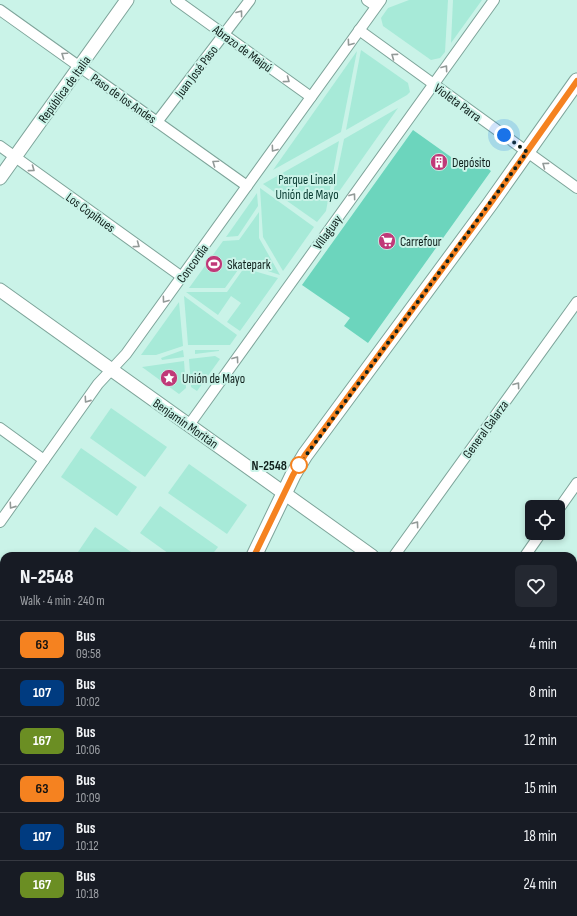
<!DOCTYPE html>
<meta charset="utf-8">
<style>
body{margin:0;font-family:"Sofia Sans Condensed",sans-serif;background:#242831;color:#f1f3f6;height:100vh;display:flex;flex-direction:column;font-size:15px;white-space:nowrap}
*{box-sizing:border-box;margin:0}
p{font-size:13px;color:#9ea1a6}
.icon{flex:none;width:22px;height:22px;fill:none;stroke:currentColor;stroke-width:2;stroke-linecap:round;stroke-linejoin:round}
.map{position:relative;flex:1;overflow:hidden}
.drawer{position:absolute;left:0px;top:552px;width:577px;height:364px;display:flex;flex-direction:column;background:#171b24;border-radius:12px 12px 0 0;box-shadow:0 2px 6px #0003}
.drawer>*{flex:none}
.badge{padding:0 8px;border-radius:6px;font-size:14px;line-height:26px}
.buttons{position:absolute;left:525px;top:500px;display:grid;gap:8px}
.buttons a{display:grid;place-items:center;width:40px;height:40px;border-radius:6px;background:#171b24;box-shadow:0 2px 6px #0003;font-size:20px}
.you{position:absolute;width:20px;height:20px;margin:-10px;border:3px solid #fff;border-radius:50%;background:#1a73e8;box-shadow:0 0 0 6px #1a73e833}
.map>.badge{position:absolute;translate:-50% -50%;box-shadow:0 0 0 2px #fff}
.round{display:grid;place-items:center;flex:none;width:42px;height:42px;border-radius:6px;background:#242831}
.summary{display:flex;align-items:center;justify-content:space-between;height:68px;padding:0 20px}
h1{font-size:19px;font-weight:800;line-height:30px}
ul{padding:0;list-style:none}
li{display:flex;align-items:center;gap:12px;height:48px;padding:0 20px;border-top:1px solid #363941}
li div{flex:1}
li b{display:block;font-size:15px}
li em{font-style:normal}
li .badge{min-width:44px;font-weight:700;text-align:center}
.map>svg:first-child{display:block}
.green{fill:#a7ead8}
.building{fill:#6cd5bd}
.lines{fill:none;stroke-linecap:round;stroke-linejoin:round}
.service-casing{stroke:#7ea49a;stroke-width:7}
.minor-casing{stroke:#7ea49a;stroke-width:12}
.tertiary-casing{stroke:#7ea49a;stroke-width:15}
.secondary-casing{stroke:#7ea49a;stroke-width:17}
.service{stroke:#fff;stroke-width:5}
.minor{stroke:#fff;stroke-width:10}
.tertiary{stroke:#fff;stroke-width:13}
.secondary{stroke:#fff;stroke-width:15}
.oneway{stroke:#939a98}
.line-casing{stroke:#fff;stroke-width:9}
.line{stroke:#f58220;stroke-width:6}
.walk{stroke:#0f1f1b;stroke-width:4;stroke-dasharray:0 7.2}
.stop-dot{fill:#fff;stroke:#f58220;stroke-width:2}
.labels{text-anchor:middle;stroke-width:4;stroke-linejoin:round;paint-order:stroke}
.street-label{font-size:13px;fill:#0f1f1b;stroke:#caf3e8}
.poi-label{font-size:13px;fill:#0f1f1b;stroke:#caf3e8;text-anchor:start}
.park-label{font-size:13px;fill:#073a30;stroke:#caf3e8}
.stop-label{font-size:13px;font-weight:bold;fill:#0f1f1b;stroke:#caf3e8;text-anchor:end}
</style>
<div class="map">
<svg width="577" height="916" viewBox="0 0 577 916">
<rect width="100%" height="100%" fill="#caf3e8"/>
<g class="green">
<polygon points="409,0 448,0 445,52 440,58 431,60 383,26 381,18 388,8"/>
<polygon points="453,0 482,0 451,43"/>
<polygon points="361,50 408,83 410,92 407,95 346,130"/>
<polygon points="357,51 341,132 273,170"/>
<polygon points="398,108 331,203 344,139"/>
<polygon points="339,141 326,211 317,222 263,184"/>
<polygon points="260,188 314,227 283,271 263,237"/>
<polygon points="257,193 258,206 238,236 226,237"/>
<polygon points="259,212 259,238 280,275 243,263 225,288 189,288 223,241 239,240"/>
<polygon points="244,268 278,278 240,331 227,322 241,303 231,296 218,315 186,292 227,292"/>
<polygon points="184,296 237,335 230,345 188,345"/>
<polygon points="179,302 183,346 156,355 141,355"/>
<polygon points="183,350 184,357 162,360 161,358"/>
<polygon points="195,350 219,350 219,351 195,354"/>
<polygon points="215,356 220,359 197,391 191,387 189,359"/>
<polygon points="184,361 186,388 179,394 142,367"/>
<polygon points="111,408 167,447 145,477 90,438"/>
<polygon points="81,448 137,487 117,516 61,477"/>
<polygon points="189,464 247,505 227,534 168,493"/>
<polygon points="160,506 218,547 211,556 172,556 140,533"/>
<polygon points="95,527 137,556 84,556 78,552"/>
<polygon points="4,647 4,715 0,712 0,652"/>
<polygon points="0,803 4,806 4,858 1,863"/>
</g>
<polygon class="building" points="413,130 465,167 472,157 491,171 368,343 344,326 350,318 302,285"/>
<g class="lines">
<defs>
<polyline id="service" points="0,597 4,595"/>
<g id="minor">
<polyline points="176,0 311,97"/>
<polyline points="367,0 376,6"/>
<polyline points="0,10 247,186"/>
<polyline points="359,30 577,188"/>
<polyline points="157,122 250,0"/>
<polyline points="0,146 182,277"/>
<polyline points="189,425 494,0"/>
<polyline points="0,428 44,460"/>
<polyline points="558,510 577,483"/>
<polyline points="0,522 98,384 126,354 381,0"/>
<polyline points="394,556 577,302"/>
<polyline points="525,556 541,533"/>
<polyline points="573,673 577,667"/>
<polyline points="573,845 577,840"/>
<polyline points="186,912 192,916"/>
<polyline points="322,912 327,916"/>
<polyline points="524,912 530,916"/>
<polyline points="408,916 410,912"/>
</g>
<g id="tertiary">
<polyline points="0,178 127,0"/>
<polyline points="0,290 372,556"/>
<polyline points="573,702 577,704"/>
</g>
<g id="secondary">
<polyline points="254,556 293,475 305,455 490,204 577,81"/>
<polyline points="60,916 63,912"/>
</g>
</defs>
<use href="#service" class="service-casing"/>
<use href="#minor" class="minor-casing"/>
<use href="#tertiary" class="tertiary-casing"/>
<use href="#secondary" class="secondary-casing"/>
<use href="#service" class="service"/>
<use href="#minor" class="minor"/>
<use href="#tertiary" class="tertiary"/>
<use href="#secondary" class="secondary"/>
</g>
<defs><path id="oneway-chevron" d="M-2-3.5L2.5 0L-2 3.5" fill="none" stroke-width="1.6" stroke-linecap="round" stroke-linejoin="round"/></defs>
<g class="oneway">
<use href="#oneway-chevron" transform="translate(240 13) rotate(-53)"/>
<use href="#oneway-chevron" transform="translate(350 43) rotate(126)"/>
<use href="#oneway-chevron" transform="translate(64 55) rotate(-145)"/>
<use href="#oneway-chevron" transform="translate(394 56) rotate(-144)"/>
<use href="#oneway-chevron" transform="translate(445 68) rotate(-54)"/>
<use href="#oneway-chevron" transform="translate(287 80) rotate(36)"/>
<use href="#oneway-chevron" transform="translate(274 149) rotate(126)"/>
<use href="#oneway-chevron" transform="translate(215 163) rotate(-145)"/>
<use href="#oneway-chevron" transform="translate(545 165) rotate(-144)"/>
<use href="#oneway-chevron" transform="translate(32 169) rotate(36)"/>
<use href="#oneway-chevron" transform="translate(353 196) rotate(-54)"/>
<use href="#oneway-chevron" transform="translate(137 245) rotate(36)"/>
<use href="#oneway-chevron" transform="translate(165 300) rotate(126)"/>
<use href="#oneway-chevron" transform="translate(236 359) rotate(-54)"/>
<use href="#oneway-chevron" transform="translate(517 385) rotate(-54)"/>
<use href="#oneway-chevron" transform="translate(87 400) rotate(125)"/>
<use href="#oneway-chevron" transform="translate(12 506) rotate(125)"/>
<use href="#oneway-chevron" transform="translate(416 524) rotate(-54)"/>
</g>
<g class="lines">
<defs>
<polyline id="line" points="254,556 293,475 305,455 490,204 577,81"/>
</defs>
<use href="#line" class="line-casing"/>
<use href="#line" class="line"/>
<polyline class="walk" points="299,465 527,152 504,135"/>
</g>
<defs>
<symbol id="building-disc" viewBox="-11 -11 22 22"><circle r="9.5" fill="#c03978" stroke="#caf3e8"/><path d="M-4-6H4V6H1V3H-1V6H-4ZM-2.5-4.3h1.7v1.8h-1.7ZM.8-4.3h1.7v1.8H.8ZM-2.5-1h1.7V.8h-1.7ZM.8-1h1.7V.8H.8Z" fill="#fff"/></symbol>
<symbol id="supermarket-disc" viewBox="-11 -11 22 22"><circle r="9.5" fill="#c03978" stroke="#caf3e8"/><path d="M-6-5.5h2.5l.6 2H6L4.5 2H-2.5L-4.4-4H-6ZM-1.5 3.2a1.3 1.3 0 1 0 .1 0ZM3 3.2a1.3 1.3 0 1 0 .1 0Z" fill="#fff"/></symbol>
<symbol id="stadium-disc" viewBox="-11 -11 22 22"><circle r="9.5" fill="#c03978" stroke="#caf3e8"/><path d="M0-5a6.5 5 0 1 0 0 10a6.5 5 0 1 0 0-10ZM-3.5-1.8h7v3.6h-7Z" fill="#fff"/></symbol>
<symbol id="sight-disc" viewBox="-11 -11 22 22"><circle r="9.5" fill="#c03978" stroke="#caf3e8"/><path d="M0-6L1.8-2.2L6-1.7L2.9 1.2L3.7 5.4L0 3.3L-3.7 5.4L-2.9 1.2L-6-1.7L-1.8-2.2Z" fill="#fff"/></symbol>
</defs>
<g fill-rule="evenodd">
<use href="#building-disc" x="429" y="152" width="20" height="20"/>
<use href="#supermarket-disc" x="377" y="231" width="20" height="20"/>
<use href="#stadium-disc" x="204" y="254" width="20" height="20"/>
<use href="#sight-disc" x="159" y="368" width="20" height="20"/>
</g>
<circle class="stop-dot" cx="299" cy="465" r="8"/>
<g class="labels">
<g class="street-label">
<text transform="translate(243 48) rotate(36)" y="5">Abrazo de Maipú</text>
<text transform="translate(196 71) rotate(-53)" y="5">Juan José Paso</text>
<text transform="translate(64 89) rotate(-54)" y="5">República de Italia</text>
<text transform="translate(124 98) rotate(35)" y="5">Paso de los Andes</text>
<text transform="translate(458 102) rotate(36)" y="5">Violeta Parra</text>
<text transform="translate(91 212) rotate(36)" y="5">Los Copihues</text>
<text transform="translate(327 232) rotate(-54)" y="5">Villaguay</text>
<text transform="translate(192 263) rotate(-54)" y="5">Concordia</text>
<text transform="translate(186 423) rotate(35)" y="5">Benjamín Moritán</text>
<text transform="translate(485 429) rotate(-54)" y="5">General Galarza</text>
</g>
<g class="poi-label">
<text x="452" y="167">Depósito</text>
<text x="400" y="246">Carrefour</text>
<text x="227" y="269">Skatepark</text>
<text x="182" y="383">Unión de Mayo</text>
</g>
<g class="park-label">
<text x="307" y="184">Parque Lineal<tspan x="307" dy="15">Unión de Mayo</tspan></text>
</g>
<g class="stop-label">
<text x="287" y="470">N-2548</text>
</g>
</g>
</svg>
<div class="buttons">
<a><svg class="icon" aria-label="locate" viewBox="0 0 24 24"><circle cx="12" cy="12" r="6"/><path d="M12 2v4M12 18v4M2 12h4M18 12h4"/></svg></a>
</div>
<div class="you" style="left:504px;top:135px"></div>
<section class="drawer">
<div class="summary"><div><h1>N-2548</h1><p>Walk · 4 min · 240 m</p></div><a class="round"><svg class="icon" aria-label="heart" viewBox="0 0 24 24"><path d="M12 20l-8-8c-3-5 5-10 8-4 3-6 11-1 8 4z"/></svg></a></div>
<ul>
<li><span class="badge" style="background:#f58220;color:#111">63</span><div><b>Bus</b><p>09:58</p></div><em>4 min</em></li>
<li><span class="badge" style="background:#003b80;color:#fff">107</span><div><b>Bus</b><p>10:02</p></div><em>8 min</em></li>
<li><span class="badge" style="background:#6b8e23;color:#fff">167</span><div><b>Bus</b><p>10:06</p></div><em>12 min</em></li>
<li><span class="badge" style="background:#f58220;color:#111">63</span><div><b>Bus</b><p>10:09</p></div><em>15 min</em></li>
<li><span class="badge" style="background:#003b80;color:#fff">107</span><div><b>Bus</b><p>10:12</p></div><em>18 min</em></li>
<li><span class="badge" style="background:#6b8e23;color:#fff">167</span><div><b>Bus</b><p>10:18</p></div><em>24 min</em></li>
</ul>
</section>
</div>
